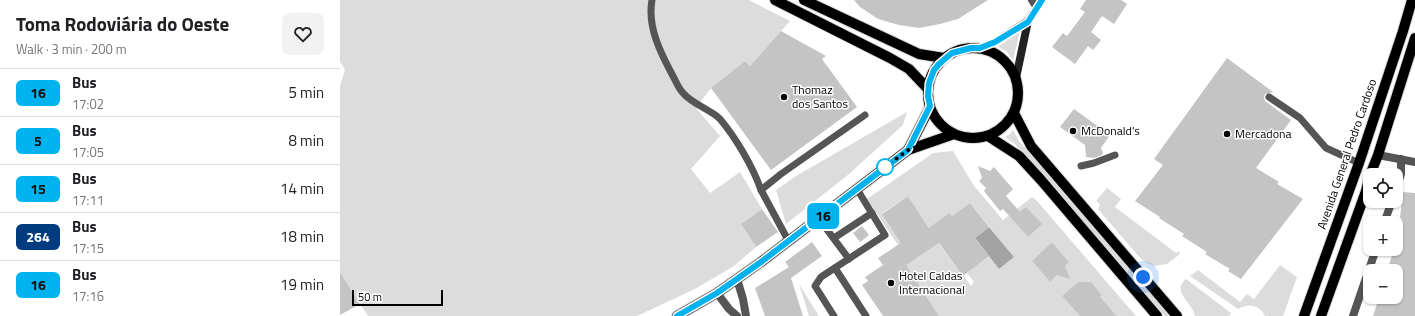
<!DOCTYPE html>
<meta charset="utf-8">
<style>
body{margin:0;font-family:"Titillium Web",sans-serif;background:#f2f2f2;color:#202124;height:100vh;display:flex;flex-direction:column;font-size:15px;white-space:nowrap}
*{box-sizing:border-box;margin:0}
p{font-size:13px;color:#757577}
.icon{flex:none;width:22px;height:22px;fill:none;stroke:currentColor;stroke-width:2;stroke-linecap:round;stroke-linejoin:round}
.map{position:relative;flex:1;overflow:hidden}
.drawer{display:flex;flex-direction:column;background:#fff;width:340px}
.drawer>*{flex:none}
.badge{padding:0 8px;border-radius:6px;font-size:14px;line-height:26px}
.controls{position:absolute;left:1023px;top:168px;display:grid;gap:8px}
.controls a{display:grid;place-items:center;width:40px;height:40px;border-radius:8px;background:#fff;box-shadow:0 1px 3px #0004;font-size:20px}
.scale{position:absolute;left:12px;bottom:10px;width:91px;box-sizing:border-box;padding-left:4px;border:2px solid #000;border-top:0;font-size:11px;line-height:14px;white-space:nowrap;color:#000;-webkit-text-stroke:3px #fff;paint-order:stroke}
.you{position:absolute;width:20px;height:20px;margin:-10px;border:3px solid #fff;border-radius:50%;background:#1a73e8;box-shadow:0 0 0 6px #1a73e833}
.map>.badge{position:absolute;translate:-50% -50%;box-shadow:0 0 0 2px #fff}
.round{display:grid;place-items:center;flex:none;width:42px;height:42px;border-radius:8px;background:#f2f2f2}
.overview{display:flex;align-items:center;justify-content:space-between;height:68px;padding:0 16px}
h1{font-size:19px;font-weight:700;line-height:30px}
ul{padding:0;list-style:none}
li{display:flex;align-items:center;gap:12px;height:48px;padding:0 16px;border-top:1px solid #e0e0e0}
li div{flex:1}
li b{display:block;font-size:15px}
li em{font-style:normal}
li .badge{min-width:44px;font-weight:700;text-align:center}
main{display:flex;flex:1;min-height:0}
.map>svg:first-child{display:block}
.green{fill:#dcdcdc;fill-rule:evenodd}
.water{fill:#a3a3a3}
.building{fill:#c4c4c4}
.lines{fill:none;stroke-linecap:round;stroke-linejoin:round}
.primary-casing{stroke:#dbdbdb;stroke-width:12}
.service{stroke:#555;stroke-width:7}
.minor{stroke:#555;stroke-width:8}
.secondary{stroke:#222;stroke-width:8}
.primary{stroke:#000;stroke-width:10}
.line-casing{stroke:#fff;stroke-width:9}
.line{stroke:#00b3ef;stroke-width:6}
.walk{stroke:#000;stroke-width:4;stroke-dasharray:0 7.2}
.poi-dot{fill:#000;stroke:#fff;stroke-width:1.5}
.stop-dot{fill:#fff;stroke:#00b3ef;stroke-width:2}
.labels{text-anchor:middle;stroke-width:3;stroke-linejoin:round;paint-order:stroke}
.poi-label{font-size:12px;fill:#000;stroke:#fff;text-anchor:start}
.street-label{font-size:12px;fill:#000;stroke:#fff}
</style>
<main>
<section class="drawer">
<div class="overview"><div><h1>Toma Rodoviária do Oeste</h1><p>Walk · 3 min · 200 m</p></div><a class="round"><svg class="icon" aria-label="heart" viewBox="0 0 24 24"><path d="M12 20l-8-8c-3-5 5-10 8-4 3-6 11-1 8 4z"/></svg></a></div>
<ul>
<li><span class="badge" style="background:#00b3ef;color:#111">16</span><div><b>Bus</b><p>17:02</p></div><em>5 min</em></li>
<li><span class="badge" style="background:#00b3ef;color:#111">5</span><div><b>Bus</b><p>17:05</p></div><em>8 min</em></li>
<li><span class="badge" style="background:#00b3ef;color:#111">15</span><div><b>Bus</b><p>17:11</p></div><em>14 min</em></li>
<li><span class="badge" style="background:#003b80;color:#fff">264</span><div><b>Bus</b><p>17:15</p></div><em>18 min</em></li>
<li><span class="badge" style="background:#00b3ef;color:#111">16</span><div><b>Bus</b><p>17:16</p></div><em>19 min</em></li>
</ul>
</section>
<div class="map">
<svg width="1075" height="316" viewBox="0 0 1075 316">
<rect width="100%" height="100%" fill="#fff"/>
<g class="green">
<polygon points="0,0 409,0 450,21 410,66 405,61 371,88 356,108 380,136 351,169 370,193 400,172 422,209 401,224 416,247 394,266 355,289 297,316 28,316 0,272 0,86 5,70 0,61"/>
<polygon points="680,31 673,60 666,51 658,47"/>
<polygon points="567,112 563,125 509,174 446,224 436,190 456,176"/>
<polygon points="673,130 679,141 831,316 825,316 675,144 665,137 670,134"/>
<path d="M613,151l21,35 29,34 29,-23 5,4 99,115h-19l-5,-6 -7,6h-166l-45,-69 4,-2 -31,-46 66,-46zM568,196l31,47 -26,17 -31,-47zM630,203l44,54 -15,12 -10,-13 -22,17 7,9 -3,4 -32,-42 13,-10 -11,-15 8,-6 3,3zM712,242l17,20 -4,4 3,8 -11,1 -7,7 -18,-21zM738,282h12l12,13 -22,21 -18,-20z"/>
<polygon points="767,188 781,199 775,207 836,253 839,251 840,254 827,264 820,265 814,266 802,260 758,209 760,204 756,201"/>
<path d="M940,265l17,12 -14,39h-18c-6,-12 -17,-13 -27,-7l-48,-33 8,-6 42,32 7,-8 7,5z"/>
<path d="M846,279l45,34 -2,3h-34c-1,-3 -2,-6 -4,-9 -6,-9 -17,-18 -5,-28z"/>
<polygon points="459,284 479,316 469,316"/>
</g>
<polygon class="water" points="649,227 674,257 659,269 635,238"/>
<g class="building">
<polygon points="514,0 648,0 618,19 600,24 579,28 559,25 538,19 520,7"/>
<polygon points="746,0 781,0 787,4 774,24 762,16 751,32 761,40 753,50 748,46 735,64 712,47 723,33 727,36 745,12 740,9"/>
<polygon points="441,31 486,56 482,59 517,107 431,170 371,88 405,61 410,66"/>
<polygon points="887,58 933,92 925,94 924,97 925,101 951,120 916,168 939,182 937,184 963,199 901,279 888,271 890,269 865,254 867,252 842,236 844,234 819,218 820,217 795,201 823,165 814,159"/>
<polygon points="734,109 770,135 761,148 763,153 762,155 754,158 746,157 745,145 720,127"/>
<polygon points="638,166 650,171 654,167 673,189 666,196 680,212 686,207 702,224 688,237 663,209 660,211 644,191 646,188 639,181 642,178"/>
<polygon points="1063,192 1075,193 1075,316 1033,316 1039,297 1056,297 1056,271 1047,271 1054,249 1056,249 1056,230 1060,218"/>
<polygon points="568,196 589,228 609,213 612,216 630,203 649,227 635,238 649,256 623,276 599,243 566,265 599,316 543,316 522,285 528,281 525,277 543,265 538,258 561,243 542,214"/>
<polygon points="422,209 438,232 416,247 401,224"/>
<polygon points="522,226 529,235 520,242 513,233"/>
<polygon points="472,242 482,256 451,278 463,316 425,316 415,288 449,267 445,262"/>
<polygon points="712,242 729,262 725,266 730,279 717,275 710,282 692,261"/>
<polygon points="0,272 20,304 0,315"/>
<polygon points="738,282 751,282 762,295 760,297 777,316 740,316 722,296"/>
</g>
<g class="lines">
<defs>
<g id="primary">
<polyline points="435,0 550,58 569,69 588,89"/>
<polyline points="464,0 579,54 604,58"/>
<circle cx="633" cy="93" r="45"/>
<polyline points="674,113 691,146 837,316"/>
<polyline points="648,136 679,156 701,180 817,316"/>
<polyline points="568,150 590,107"/>
<polyline points="1030,175 1038,155 1075,38"/>
<polyline points="337,316 377,293 421,262 568,150 614,134"/>
<polyline points="964,316 1019,163 1063,31 1072,0"/>
<polyline points="981,316 1026,191 1030,175"/>
</g>
</defs>
<use href="#primary" class="primary-casing"/>
<g class="service">
<path d="M312,0c-5,27 9,54 22,78 2,4 5,11 9,15 9,11 30,18 37,26 16,19 33,48 41,71"/>
<polyline points="929,97 960,118 986,148 1019,163"/>
<polyline points="741,166 754,163 775,155"/>
<polyline points="479,219 509,259"/>
<polyline points="494,238 532,213"/>
<polyline points="449,242 421,190 441,174 525,115"/>
<polyline points="495,268 526,316"/>
<polyline points="494,316 475,286 481,277 545,235 517,189"/>
</g>
<g class="minor">
<polyline points="692,0 697,8"/>
<polyline points="1038,155 1075,162"/>
<polyline points="1056,189 1061,174 1061,159"/>
<polyline points="1044,223 1052,201"/>
<polyline points="397,279 403,299 406,316"/>
<polyline points="377,293 389,309 397,316"/>
<polyline points="1013,316 1036,249"/>
</g>
<g class="secondary">
<polyline points="640,48 655,42 688,21"/>
<polyline points="676,78 688,21 702,0"/>
</g>
<use href="#primary" class="primary"/>
</g>
<g class="lines">
<defs>
<polyline id="line" points="337,316 377,293 421,262 568,150 590,106 588,96 589,83 594,70 599,64 612,53 631,48 640,48 655,42 688,22 702,0"/>
</defs>
<use href="#line" class="line-casing"/>
<use href="#line" class="line"/>
<polyline class="walk" points="545,167 568,150 614,134 631,138 648,136 664,127 674,113 691,146 803,277"/>
</g>
<g class="poi-dot">
<circle cx="444" cy="97" r="4"/>
<circle cx="733" cy="131" r="4"/>
<circle cx="887" cy="134" r="4"/>
<circle cx="551" cy="283" r="4"/>
</g>
<circle class="stop-dot" cx="545" cy="167" r="8"/>
<g class="labels">
<g class="poi-label">
<text x="452" y="94">Thomaz<tspan x="452" dy="14">dos Santos</tspan></text>
<text x="741" y="135">McDonald's</text>
<text x="895" y="138">Mercadona</text>
<text x="559" y="280">Hotel Caldas<tspan x="559" dy="14">Internacional</tspan></text>
</g>
<g class="street-label">
<text transform="translate(1007 154) rotate(-71)" y="4">Avenida General Pedro Cardoso</text>
</g>
</g>
</svg>
<div class="controls">
<a><svg class="icon" aria-label="locate" viewBox="0 0 24 24"><circle cx="12" cy="12" r="6"/><path d="M12 2v4M12 18v4M2 12h4M18 12h4"/></svg></a>
<a>+</a>
<a>−</a>
</div>
<div class="scale">50 m</div>
<div class="you" style="left:803px;top:277px"></div>
<b class="badge" style="left:483px;top:216px;background:#00b3ef;color:#111">16</b>
</div>
</main>
